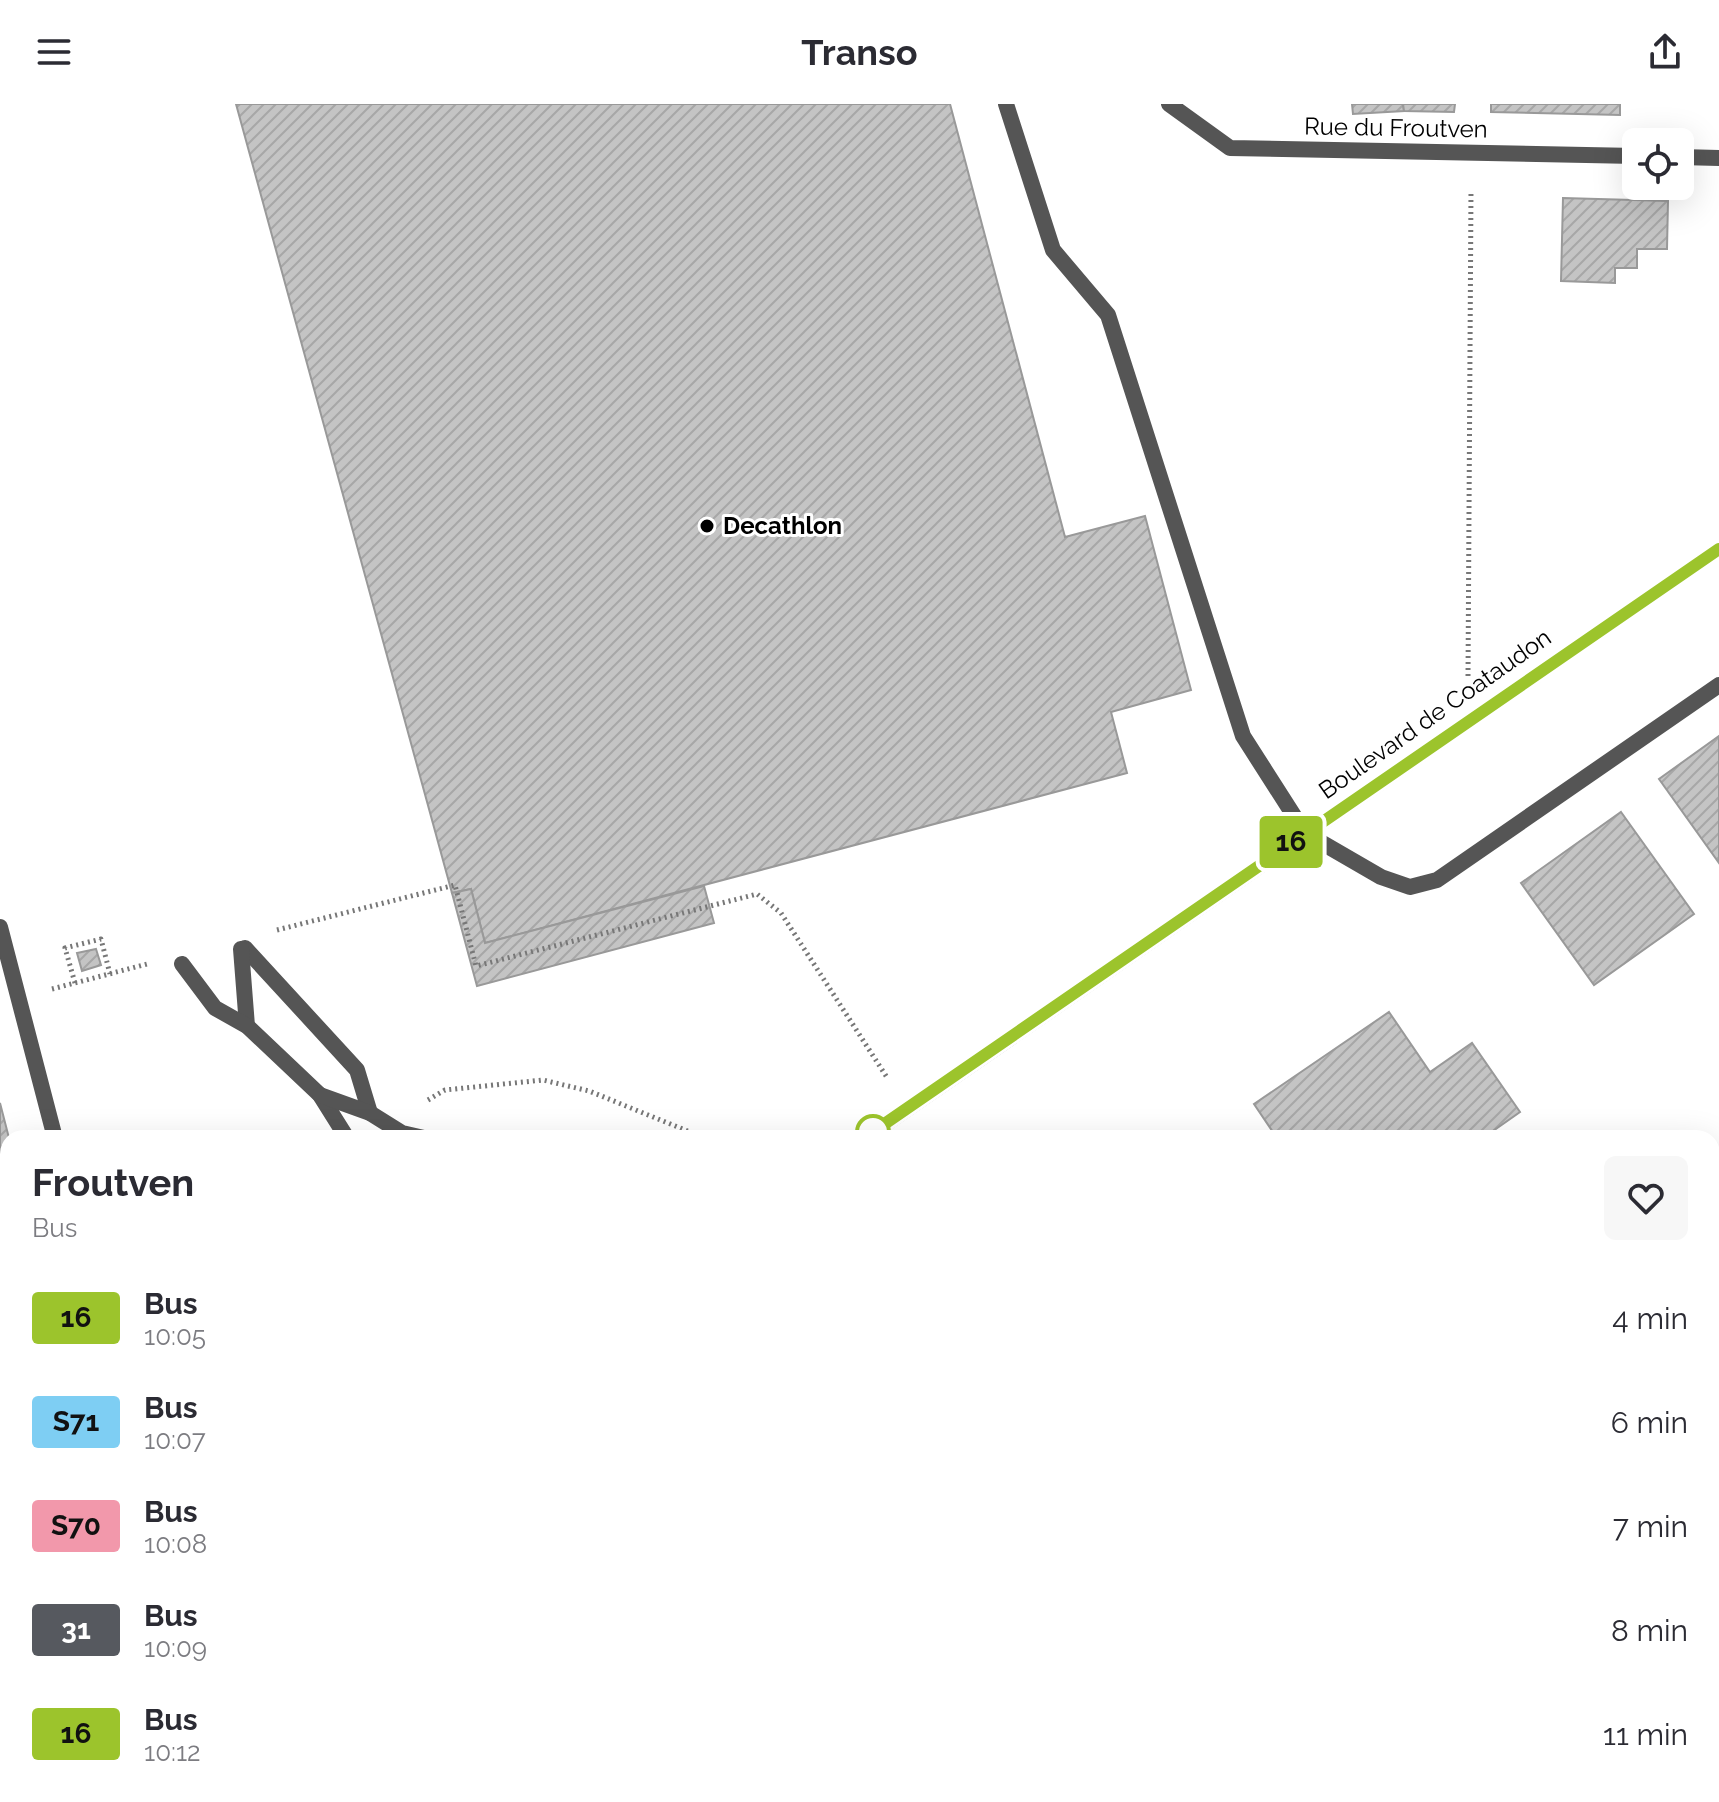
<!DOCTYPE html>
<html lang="fr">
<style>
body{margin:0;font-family:Raleway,sans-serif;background:#f7f7f7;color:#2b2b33;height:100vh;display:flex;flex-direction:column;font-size:30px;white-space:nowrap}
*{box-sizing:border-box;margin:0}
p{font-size:26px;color:#7c7c81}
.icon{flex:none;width:44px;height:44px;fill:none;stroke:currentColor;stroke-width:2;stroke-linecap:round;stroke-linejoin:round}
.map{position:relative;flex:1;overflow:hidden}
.drawer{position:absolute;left:0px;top:1026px;width:1720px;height:672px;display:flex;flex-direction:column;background:#fff;border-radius:24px 24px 0 0;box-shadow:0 8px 32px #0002}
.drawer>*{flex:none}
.badge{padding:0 16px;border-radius:6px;font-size:28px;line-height:52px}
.fabs{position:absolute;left:1622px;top:24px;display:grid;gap:16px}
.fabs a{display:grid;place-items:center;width:72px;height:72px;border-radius:12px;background:#fff;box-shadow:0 8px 32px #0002;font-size:40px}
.map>.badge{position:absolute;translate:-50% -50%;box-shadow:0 0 0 4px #fff}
.round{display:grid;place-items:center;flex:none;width:84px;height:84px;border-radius:12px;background:#f7f7f7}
.headline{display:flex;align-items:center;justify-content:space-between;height:136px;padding:0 32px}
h1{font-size:38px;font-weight:700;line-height:60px}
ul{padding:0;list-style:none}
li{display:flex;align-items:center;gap:24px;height:104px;padding:0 32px}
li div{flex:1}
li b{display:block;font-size:30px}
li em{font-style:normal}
li .badge{min-width:88px;font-weight:700;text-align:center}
header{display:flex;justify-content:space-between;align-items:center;height:104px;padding:0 32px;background:#fff;font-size:36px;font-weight:700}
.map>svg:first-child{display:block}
.building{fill:url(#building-hatch);stroke:#999;stroke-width:2}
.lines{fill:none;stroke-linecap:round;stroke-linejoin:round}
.path{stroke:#777;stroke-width:5;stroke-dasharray:2 4;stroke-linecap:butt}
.lane{stroke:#555;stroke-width:16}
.street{stroke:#555;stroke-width:16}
.secondary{stroke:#222;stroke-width:16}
.line-casing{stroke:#fff;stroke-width:18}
.line{stroke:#9cc42c;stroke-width:12}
.poi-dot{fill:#000;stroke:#fff;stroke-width:3}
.stop-dot{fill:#fff;stroke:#9cc42c;stroke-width:4}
.labels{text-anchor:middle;stroke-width:6;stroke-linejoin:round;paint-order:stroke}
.street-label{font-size:24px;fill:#000;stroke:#fff}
.poi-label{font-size:24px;font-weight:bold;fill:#000;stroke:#fff;text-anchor:start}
</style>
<header><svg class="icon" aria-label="menu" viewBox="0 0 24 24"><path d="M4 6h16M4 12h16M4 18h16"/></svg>Transo<svg class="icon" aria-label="share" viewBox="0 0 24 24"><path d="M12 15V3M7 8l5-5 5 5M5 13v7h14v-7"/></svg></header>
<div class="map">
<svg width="1719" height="1698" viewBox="0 0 1719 1698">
<defs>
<pattern id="building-hatch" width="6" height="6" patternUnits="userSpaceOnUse" patternTransform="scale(2)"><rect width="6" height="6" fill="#c4c4c4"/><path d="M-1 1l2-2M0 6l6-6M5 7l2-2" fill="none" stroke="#a7a7a7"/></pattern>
</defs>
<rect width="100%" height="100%" fill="#fff"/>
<g class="building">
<polygon points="236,0 950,0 1065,433 1145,412 1191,586 1111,608 1127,669 485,839 471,785 452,789"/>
<polygon points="1352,0 1403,0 1404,7 1353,10"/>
<polygon points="1403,0 1455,0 1454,8 1404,7"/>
<polygon points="1491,0 1620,0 1620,11 1491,8"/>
<polygon points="1563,94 1668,97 1667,145 1637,145 1637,164 1615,164 1615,179 1561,177"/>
<polygon points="1719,632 1719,759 1659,675"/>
<polygon points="1621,708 1694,810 1594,881 1521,779"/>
<polygon points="704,782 714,819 477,882 452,789 471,785 485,839"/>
<polygon points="96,845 101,861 82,867 77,849"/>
<polygon points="1389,908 1430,968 1472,939 1520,1008 1483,1034 1277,1034 1254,1000"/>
<polygon points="0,999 9,1034 8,1321 0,1326"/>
<polygon points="198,1690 213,1690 216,1698 178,1698"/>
<polygon points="280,1690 340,1690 323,1698 284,1698"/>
<polygon points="819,1690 858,1690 846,1698 824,1698"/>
<polygon points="1331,1690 1408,1690 1410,1698 1334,1698"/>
<polygon points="1639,1690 1709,1690 1709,1692 1640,1698"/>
</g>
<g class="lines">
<g class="path">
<polyline points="1468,572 1471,86"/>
<polyline points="277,826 455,781 476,862 757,790 781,809 888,975"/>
<polyline points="75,879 65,844 101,835 110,870"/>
<polyline points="52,885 147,860"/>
<polyline points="428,996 445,986 543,976 589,987 705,1034"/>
<polyline points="0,1518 8,1513"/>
</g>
<g class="lane">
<polyline points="1006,0 1053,146 1108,211 1243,632 1305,729 1381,773 1410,783 1437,776 1719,581"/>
<polyline points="0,823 55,1034"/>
<polyline points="245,844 357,966 370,1009"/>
<polyline points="241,845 247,922"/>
<polyline points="182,860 215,904 247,922 320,991 347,1034"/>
<polyline points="320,991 370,1009 402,1029 424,1034"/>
<polyline points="0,1376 8,1372"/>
</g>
<g class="street">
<polyline points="1169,0 1230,44 1636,52"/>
<polyline points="1680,53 1719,54"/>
<polyline points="1712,1246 1719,1242"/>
<polyline points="1492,1690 1495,1698"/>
<polyline points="490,1698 495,1698"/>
<polyline points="1043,1698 1055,1690"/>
</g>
<g class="secondary">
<polyline points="865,1034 1719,445"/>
<polyline points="0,1609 8,1605"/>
</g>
</g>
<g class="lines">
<defs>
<polyline id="line" points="864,1034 1719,445"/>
</defs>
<use href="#line" class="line-casing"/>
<use href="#line" class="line"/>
</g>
<circle class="poi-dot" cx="707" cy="422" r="8"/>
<circle class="stop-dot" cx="873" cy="1028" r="16"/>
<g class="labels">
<g class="street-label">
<text transform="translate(1396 24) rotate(1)" y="8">Rue du Froutven</text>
<text transform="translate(1435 610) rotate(-35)" y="8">Boulevard de Coataudon</text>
</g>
<g class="poi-label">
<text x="723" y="430">Decathlon</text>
</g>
</g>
</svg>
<div class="fabs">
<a><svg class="icon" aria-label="locate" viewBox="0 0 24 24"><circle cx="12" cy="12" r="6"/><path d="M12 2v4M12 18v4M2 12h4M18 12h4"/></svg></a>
</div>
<b class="badge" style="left:1291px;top:738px;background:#9cc42c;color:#111">16</b>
<section class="drawer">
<div class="headline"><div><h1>Froutven</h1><p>Bus</p></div><a class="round"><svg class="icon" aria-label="heart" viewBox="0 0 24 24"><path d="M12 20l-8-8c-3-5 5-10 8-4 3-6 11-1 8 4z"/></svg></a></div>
<ul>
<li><span class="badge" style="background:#9cc42c;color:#111">16</span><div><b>Bus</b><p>10:05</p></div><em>4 min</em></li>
<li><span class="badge" style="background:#7ecef3;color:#111">S71</span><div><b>Bus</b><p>10:07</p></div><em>6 min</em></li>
<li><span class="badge" style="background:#f298ab;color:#111">S70</span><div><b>Bus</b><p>10:08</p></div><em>7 min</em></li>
<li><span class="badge" style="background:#56595f;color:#fff">31</span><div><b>Bus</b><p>10:09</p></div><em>8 min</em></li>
<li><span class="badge" style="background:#9cc42c;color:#111">16</span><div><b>Bus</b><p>10:12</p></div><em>11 min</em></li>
</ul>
</section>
</div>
